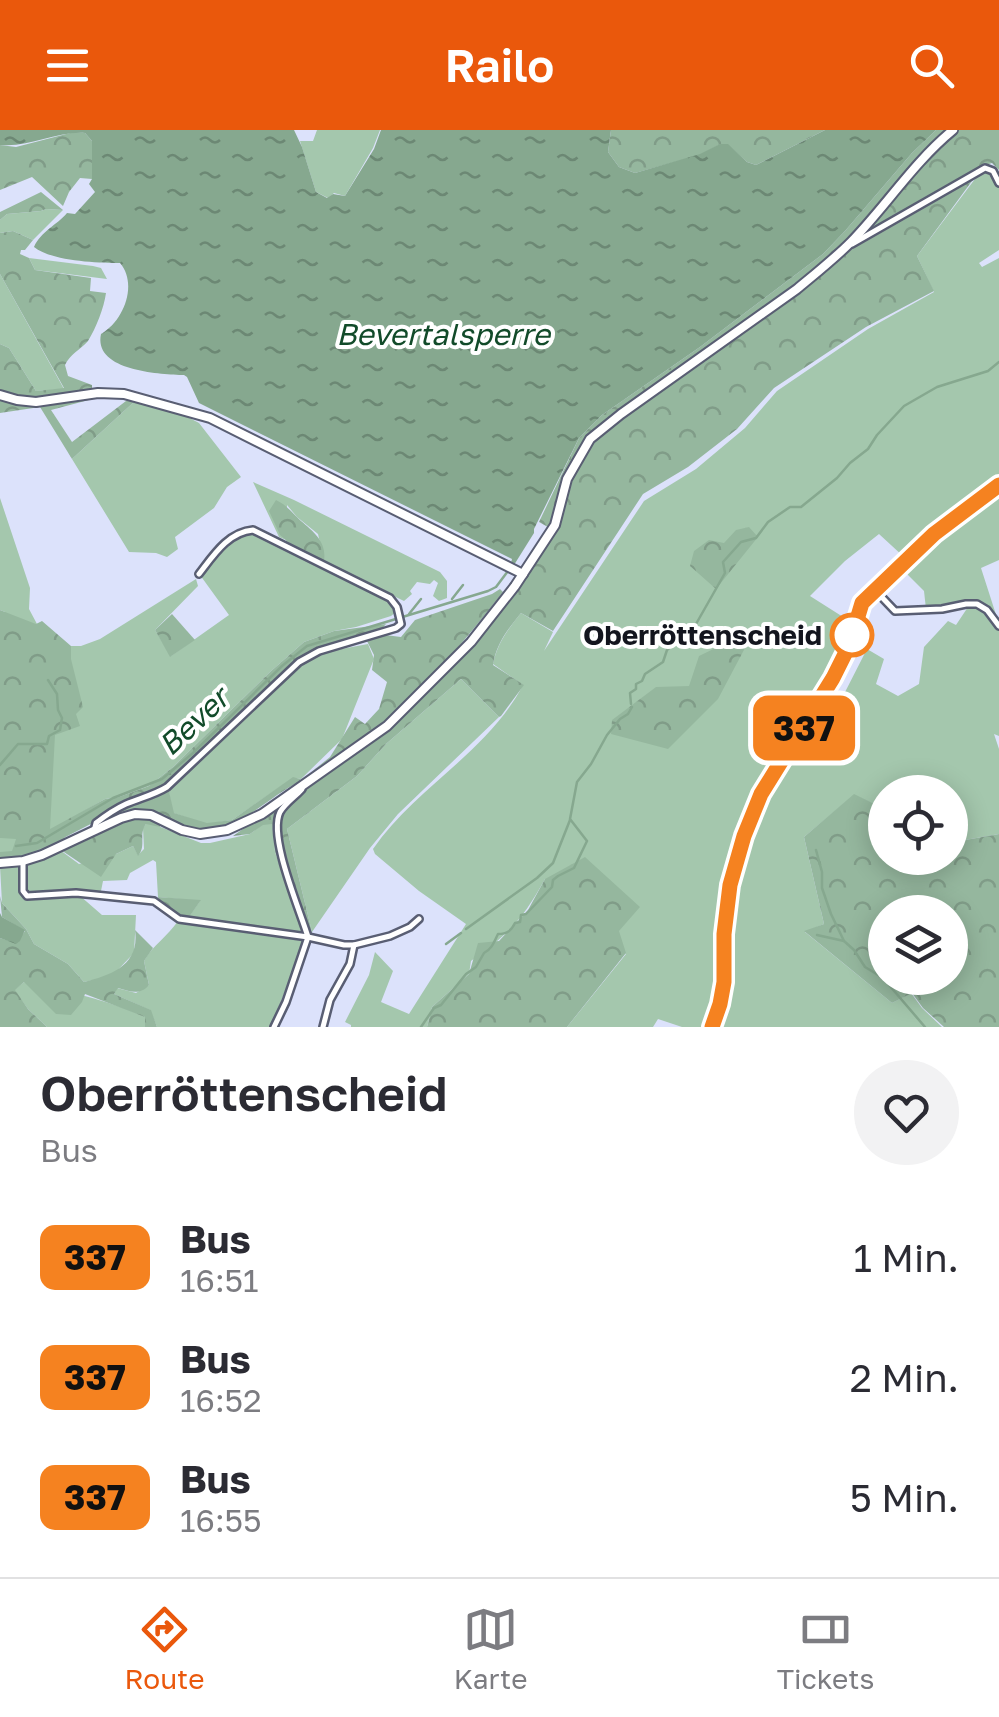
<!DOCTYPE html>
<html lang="de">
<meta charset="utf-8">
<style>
body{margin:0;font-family:"Golos Text",sans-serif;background:#f2f2f3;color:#2b2b33;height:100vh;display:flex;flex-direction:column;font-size:38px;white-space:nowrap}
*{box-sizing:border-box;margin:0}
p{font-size:32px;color:#7c7c81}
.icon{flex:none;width:55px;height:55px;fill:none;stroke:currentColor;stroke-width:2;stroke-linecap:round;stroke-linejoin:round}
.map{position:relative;height:897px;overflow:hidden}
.side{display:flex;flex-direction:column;background:#fff;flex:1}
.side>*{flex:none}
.badge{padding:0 20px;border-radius:15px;font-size:35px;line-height:65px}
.tools{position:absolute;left:868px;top:645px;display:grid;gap:20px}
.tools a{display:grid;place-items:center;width:100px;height:100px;border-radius:50%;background:#fff;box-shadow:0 5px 25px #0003;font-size:50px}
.map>.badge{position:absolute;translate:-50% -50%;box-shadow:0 0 0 5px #fff}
.round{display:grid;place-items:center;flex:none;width:105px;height:105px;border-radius:52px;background:#f2f2f3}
.summary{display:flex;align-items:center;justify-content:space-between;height:170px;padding:0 40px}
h1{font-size:48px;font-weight:600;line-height:75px}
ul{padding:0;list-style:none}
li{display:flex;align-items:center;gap:30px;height:120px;padding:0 40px}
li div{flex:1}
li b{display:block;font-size:38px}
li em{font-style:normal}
li .badge{min-width:110px;font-weight:700;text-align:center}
header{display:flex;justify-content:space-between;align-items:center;height:130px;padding:0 40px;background:#ea580c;color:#fff;font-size:45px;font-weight:600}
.tab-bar{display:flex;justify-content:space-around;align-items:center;height:140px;border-top:2px solid #e1e1e2;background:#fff;font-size:28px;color:#7c7c81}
.tab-bar a{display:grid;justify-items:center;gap:5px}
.tab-bar .selected{color:#ea580c}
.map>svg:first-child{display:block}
.green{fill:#a4c7ad;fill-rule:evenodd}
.forest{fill:url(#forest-crowns);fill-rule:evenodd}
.water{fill:url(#water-ripples)}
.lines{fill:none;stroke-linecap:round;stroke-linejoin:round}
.stream{stroke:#86a88f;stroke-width:2.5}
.street-casing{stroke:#595e73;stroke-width:10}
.secondary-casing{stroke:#595e73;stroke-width:12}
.street{stroke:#fff;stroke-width:5}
.secondary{stroke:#fff;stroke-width:8}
.line-casing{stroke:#fff;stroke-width:22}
.line{stroke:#f58220;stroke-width:15}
.stop-dot{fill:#fff;stroke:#f58220;stroke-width:5}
.labels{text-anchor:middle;stroke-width:8;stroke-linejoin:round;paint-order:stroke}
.stop-label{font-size:28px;font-weight:bold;fill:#13151e;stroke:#fff;text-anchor:end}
.water-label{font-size:30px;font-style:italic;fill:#124b2a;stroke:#fff}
</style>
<header><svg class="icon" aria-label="menu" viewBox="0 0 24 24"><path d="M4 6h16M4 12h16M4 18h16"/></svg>Railo<svg class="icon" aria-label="search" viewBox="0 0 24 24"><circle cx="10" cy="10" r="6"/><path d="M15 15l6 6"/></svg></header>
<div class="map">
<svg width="999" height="897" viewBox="0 0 999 897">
<defs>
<pattern id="forest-crowns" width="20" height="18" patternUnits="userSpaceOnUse" patternTransform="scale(2.5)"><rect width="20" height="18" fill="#95b79e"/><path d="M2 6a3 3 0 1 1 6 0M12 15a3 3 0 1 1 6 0" fill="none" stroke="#809c88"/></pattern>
<pattern id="water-ripples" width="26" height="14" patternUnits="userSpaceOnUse" patternTransform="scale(2.5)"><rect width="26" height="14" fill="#86a88f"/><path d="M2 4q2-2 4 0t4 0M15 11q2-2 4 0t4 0" fill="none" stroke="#6c8874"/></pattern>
</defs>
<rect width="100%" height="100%" fill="#dce2fb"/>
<g class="green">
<polygon points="317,0 380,0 373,18 345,66 334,63 328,68 316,62 300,11 313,11"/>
<path d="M990,40l9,18v62l-20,13 3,4 17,-9v223l-58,41 -37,35 -25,-23 -34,27 -35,35 41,26c-21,75 -81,130 -108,202 -13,34 -21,69 -23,105 -2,36 1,63 -13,98h-25l-24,-8 -5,8h-86l59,-73 -81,-75c-22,40 -37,56 -74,82l-2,13 -37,33 -5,20h-76v-2l-6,-3 24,-47 6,-23 18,19 -12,31 28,12 57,-90 -47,-33 -44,-37 -2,-5c42,-61 115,-97 150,-164l-30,-21c4,-20 15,-35 28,-51l32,19 -9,19 100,-150 52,-32 49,-41 32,-37 91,-62 66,-37 -17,-36 64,-85z"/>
<polygon points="46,79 63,80 33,110 13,101 0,103 0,90 7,84 41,81"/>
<polygon points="29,128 93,136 101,138 107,149 35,140"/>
<polygon points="0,144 64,259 36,261 9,218 0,214"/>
<polygon points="135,271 180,283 199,293 241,347 227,357 214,378 175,407 178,419 167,427 156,423 129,422 72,329"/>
<path d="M253,352l41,18 146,72 7,9v17l-8,3 -6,-5 5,-13 -4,-3 -4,4 -13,-2 -7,9 2,3 -8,7 -118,-57v-4l-7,-3zM287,375l10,12 21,17 6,26 -32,-15 -5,-6z"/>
<path d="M999,356v74l-18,8 18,56c-25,-35 -36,-20 -73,-15l-2,-18 -23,-23 34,-33z"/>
<path d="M0,368l30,90 -1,21 8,15 33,22h11l19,-7 96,-60 2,7 -43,44 16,26 58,-41 -29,-40c15,-17 30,-44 55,-43l133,66 6,7 2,7 -5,4 -35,11 -22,4 -30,11 -34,30 -97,95 -24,19 -30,11 -14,2 -47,27 8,14 -30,15 -36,3v-243l5,-3 -5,-2z"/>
<path d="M968,477l18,3 13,20v106l-5,-2 5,15v85l-45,8 -4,-2v-48h-65v17l-31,-14 -50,42 20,87 -19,8 87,71 19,-10 11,15 20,19h-224c16,-34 9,-67 12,-103 1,-16 8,-32 1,-48l8,-7 22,-63 63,-106 6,-6 12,4 25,-49 17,10 -8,25 22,12 21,-12 5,-37 24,-26 8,4z"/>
<polygon points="368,514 374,529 342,609 301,649 293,648 232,690 207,694 173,683 168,658 301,534 320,523"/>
<polygon points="461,549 499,587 398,684 370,718 312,802 287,699 357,646 386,614"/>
<polygon points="146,694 153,694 201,713 210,713 250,704 263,694 272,694 275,722 304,803 188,788 200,771 158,767 156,732 153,730 130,743 127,750 103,751 100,766 79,765 102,785 136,785 134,823 112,846 84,852 68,834 34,814 26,799 2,773 0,736 20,735 24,766 41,765 26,762 25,735 60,720 79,734 116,724 133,716 138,725 144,719 143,698"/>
<path d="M178,791l125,18 1,3 -33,85h-114l-7,-17 -36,-16 3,-6 19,5 13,-8 -5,-24c9,-16 24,-25 34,-40z"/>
<path d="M24,852c44,9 80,17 122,35l-1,10h-98l-19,-18 -14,-19z"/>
</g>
<g class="forest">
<polygon points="611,0 825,0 756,35 747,32 728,15 721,14 700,25 635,43 619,37 608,22"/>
<path d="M936,0h63v40l-7,-7 -9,3 -66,90 17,35 -68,36 -92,61 -37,41 -49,38 -45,27 -90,137 -32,-18c-13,16 -25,31 -28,52l31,20 -23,31 -2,1 -38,-38 -75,65 -29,32 -70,53 25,103 -2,1 -30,-91 -1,-17 4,-15 24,-23 92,-67 78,-81 32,-39 46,-69 -16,-9 40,-84 23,-23 98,-68 123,-93 22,-23 67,-78z"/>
<polygon points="74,2 85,3 92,11 92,49 80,48 69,62 63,76 32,47 0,60 0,15 16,17"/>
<polygon points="41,62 63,80 46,79 41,81 7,84 0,90 0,82"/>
<path d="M13,101l20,9 -8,10h-4l-1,4 9,4 6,12 56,8 -1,13 16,2c-2,15 -10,35 -18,48 -8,9 -18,13 -23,24l3,11 24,9v6l-62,9 -30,-7v-49l9,4 27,43 28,-3 -64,-114v-41z"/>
<polygon points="96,266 100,267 51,280 72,312 126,271 135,271 72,329 40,277 0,283 0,267 18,273"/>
<path d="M276,370c11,5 16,13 25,21 13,11 26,21 23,40l-32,-16 -12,-10 -11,-24z"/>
<polygon points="749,397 758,407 716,459 690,436 694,421 709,410 724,413 736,400"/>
<path d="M500,459l3,3c-35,45 -72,89 -116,127 -24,20 -51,36 -77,54l20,-16 25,-40 10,7 14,-15 8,-27 -15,-12 2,-15 -7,-14 6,-4 -54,14 -20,11 -131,125 6,26 33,10 25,-3 61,-43 7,2 1,2c-37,17 -66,58 -112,46 -21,-5 -34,-21 -58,-17 -46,8 -81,46 -131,48v-6l12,-1 4,-12 -16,-1v-228l36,14 6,-3 29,25v13l12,48 -7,7 4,12 -25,9 -5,94 55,-30 14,-2 30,-11 24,-19 97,-95 34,-30 30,-11 52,-7 -9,10 24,3 14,-17 77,-26z"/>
<polygon points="172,484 195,510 170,527 155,500"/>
<polygon points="734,509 742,513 745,518 718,569 668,619 611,604 612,590 656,557 689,556 699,526"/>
<polygon points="294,663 280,678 275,694 292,764 275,722 272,694 263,695 250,704 233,706"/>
<path d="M854,664l31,15v49h65v-18l4,2 45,-8v193h-55l-21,-19 -11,-15 -20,10 -88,-72 20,-7 -20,-87zM885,782h65v66h-65z"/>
<path d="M145,687l15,5v5l-14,-3c-8,11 1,21 -8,32l-5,-10 -17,8 -15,23 -40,-27 59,-28z"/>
<polygon points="585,727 640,777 619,801 626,823 567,897 427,897 432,877 469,844 478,813 499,811 528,780 545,749"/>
<path d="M0,766l2,7 24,26 8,15 34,20 16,18c28,-7 56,-17 51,-52l18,18 -9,13 5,24c-9,11 -20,6 -31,3l-4,6 37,16 6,17h-12v-10l-60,-23 -3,8 -11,13 -15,-1 -32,-32 -9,8 13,19 19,18h-47v-89l16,5 9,-12 -23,-14z"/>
<polygon points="158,767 201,770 187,790 163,780"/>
</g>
<g class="water">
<path d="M0,0h294l8,17 14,45 11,6 6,-4 12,2 29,-47 7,-19h230l-3,22 11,15 16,6 65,-19 20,-10h8l19,18 9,3 69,-35h111l-24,23 -67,78 -22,23 -123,93 -98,68 -23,23 -45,91v4l-20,32 -3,-2 1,-4 -313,-156 -12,-26 -3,-2c-24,-1 -91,-4 -83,-41 23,-13 37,-50 19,-71 -23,0 -69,-2 -86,-16 7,-16 23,-22 33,-34l8,1 20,-22 -6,-8 3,-5v-38l-7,-8c-29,-2 -56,15 -85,12z"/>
<polygon points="0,783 2,787 25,800 20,811 16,814 0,808"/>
</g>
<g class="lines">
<g class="stream">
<polyline points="452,469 463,455"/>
<polyline points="409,484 421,469"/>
<polyline points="631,574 630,563 636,559 636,554 642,551 645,544 663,532 667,520 696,494 725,443 723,432 741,412 756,408 768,392 790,377 801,377 837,348 850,333 868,319 877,305 904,276 937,257 988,241 999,232"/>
<polyline points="0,635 18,614 47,614 49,606 60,600 62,588 58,580 57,564 48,550"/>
<polyline points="16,716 37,713 113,668 162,649 193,623 282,536 307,516 488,461 496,457 508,441"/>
<polyline points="816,720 822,742 822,758 831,784 844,811 854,820 865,837 883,848 925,897"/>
<polyline points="466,799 537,748 553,733 570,690"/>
<polyline points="817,805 844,811"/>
<polyline points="446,814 461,803"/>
<path d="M421,897l13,-19 7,-3 25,-31 10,-7 8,-14c8,-4 10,-11 14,-19 9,0 13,-3 17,-11l5,-1 1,-7 5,-1 26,-27 1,-7 5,-4 16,-8 13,-27 -17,-22 7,-37 14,-18 16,-29 13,-16 8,-5 4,-7"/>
</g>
<defs>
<g id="street">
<polyline points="852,114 985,38 993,41 999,53"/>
<polyline points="875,460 895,481 942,479 966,474 977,474 987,480 999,496"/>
<path d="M302,659c-6,7 -17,14 -22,23 -12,25 20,98 28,125"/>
<path d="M94,701l2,-8c9,-7 19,-14 30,-19 14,-6 28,-9 41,-17l132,-125 20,-11 77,-23 5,-4 -4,-17 -7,-9 -137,-68c-25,2 -40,26 -54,44"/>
<polyline points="23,731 23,761 27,766 76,763 154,771 179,789 308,807 344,815 354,815 390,806 410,797 419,789"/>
<polyline points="274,897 286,872 308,807"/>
<polyline points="323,897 330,870 350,834 354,815"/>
</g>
<g id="secondary">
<polyline points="0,265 17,270 36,272 98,263 124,264 210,288 523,444"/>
<path d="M0,733l23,-2 19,-6 79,-37 14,-4 16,1 31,15 18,4 27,-4 35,-16 125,-88 84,-84 44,-56 40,-61 12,-46 23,-40 31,-25 176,-125c18,-15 37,-30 54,-47 35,-36 63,-80 102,-112"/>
<polyline points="712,897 724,852 724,804 730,755 744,706 761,664 833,548 849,516 862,473 934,404 999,355"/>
</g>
</defs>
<use href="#street" class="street-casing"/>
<use href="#secondary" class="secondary-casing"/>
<use href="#street" class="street"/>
<use href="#secondary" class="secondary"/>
</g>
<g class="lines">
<defs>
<polyline id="line" points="712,897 720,874 724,852 724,804 730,755 744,706 761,664 833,548 849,516 862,473 934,404 999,355"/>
</defs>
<use href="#line" class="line-casing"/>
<use href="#line" class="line"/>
</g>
<circle class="stop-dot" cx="852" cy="505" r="20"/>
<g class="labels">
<g class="stop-label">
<text x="822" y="515">Oberröttenscheid</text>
</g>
<g class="water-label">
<text x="443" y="215">Bevertalsperre</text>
<text transform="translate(194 592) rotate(-43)" y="10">Bever</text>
</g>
</g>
</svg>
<div class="tools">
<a><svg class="icon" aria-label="locate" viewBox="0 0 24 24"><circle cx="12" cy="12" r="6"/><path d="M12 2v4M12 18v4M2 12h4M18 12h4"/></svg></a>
<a><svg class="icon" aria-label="layers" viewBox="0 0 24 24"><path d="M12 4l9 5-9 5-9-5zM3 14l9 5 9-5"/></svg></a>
</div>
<b class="badge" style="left:804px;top:598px;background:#f58220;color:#111">337</b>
</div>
<section class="side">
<div class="summary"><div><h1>Oberröttenscheid</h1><p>Bus</p></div><a class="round"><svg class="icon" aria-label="heart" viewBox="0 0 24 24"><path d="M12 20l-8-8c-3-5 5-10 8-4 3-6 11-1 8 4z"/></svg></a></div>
<ul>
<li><span class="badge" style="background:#f58220;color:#111">337</span><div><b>Bus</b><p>16:51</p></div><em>1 Min.</em></li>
<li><span class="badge" style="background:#f58220;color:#111">337</span><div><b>Bus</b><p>16:52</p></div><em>2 Min.</em></li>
<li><span class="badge" style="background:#f58220;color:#111">337</span><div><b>Bus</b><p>16:55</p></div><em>5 Min.</em></li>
</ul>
</section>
<nav class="tab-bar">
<a class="selected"><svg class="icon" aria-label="directions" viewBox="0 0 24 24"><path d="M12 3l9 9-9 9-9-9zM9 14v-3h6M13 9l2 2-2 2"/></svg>Route</a>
<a><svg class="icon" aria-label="map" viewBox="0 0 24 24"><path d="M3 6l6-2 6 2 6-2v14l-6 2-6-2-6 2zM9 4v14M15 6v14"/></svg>Karte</a>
<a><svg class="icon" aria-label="tickets" viewBox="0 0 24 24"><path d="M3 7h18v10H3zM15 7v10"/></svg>Tickets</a>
</nav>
